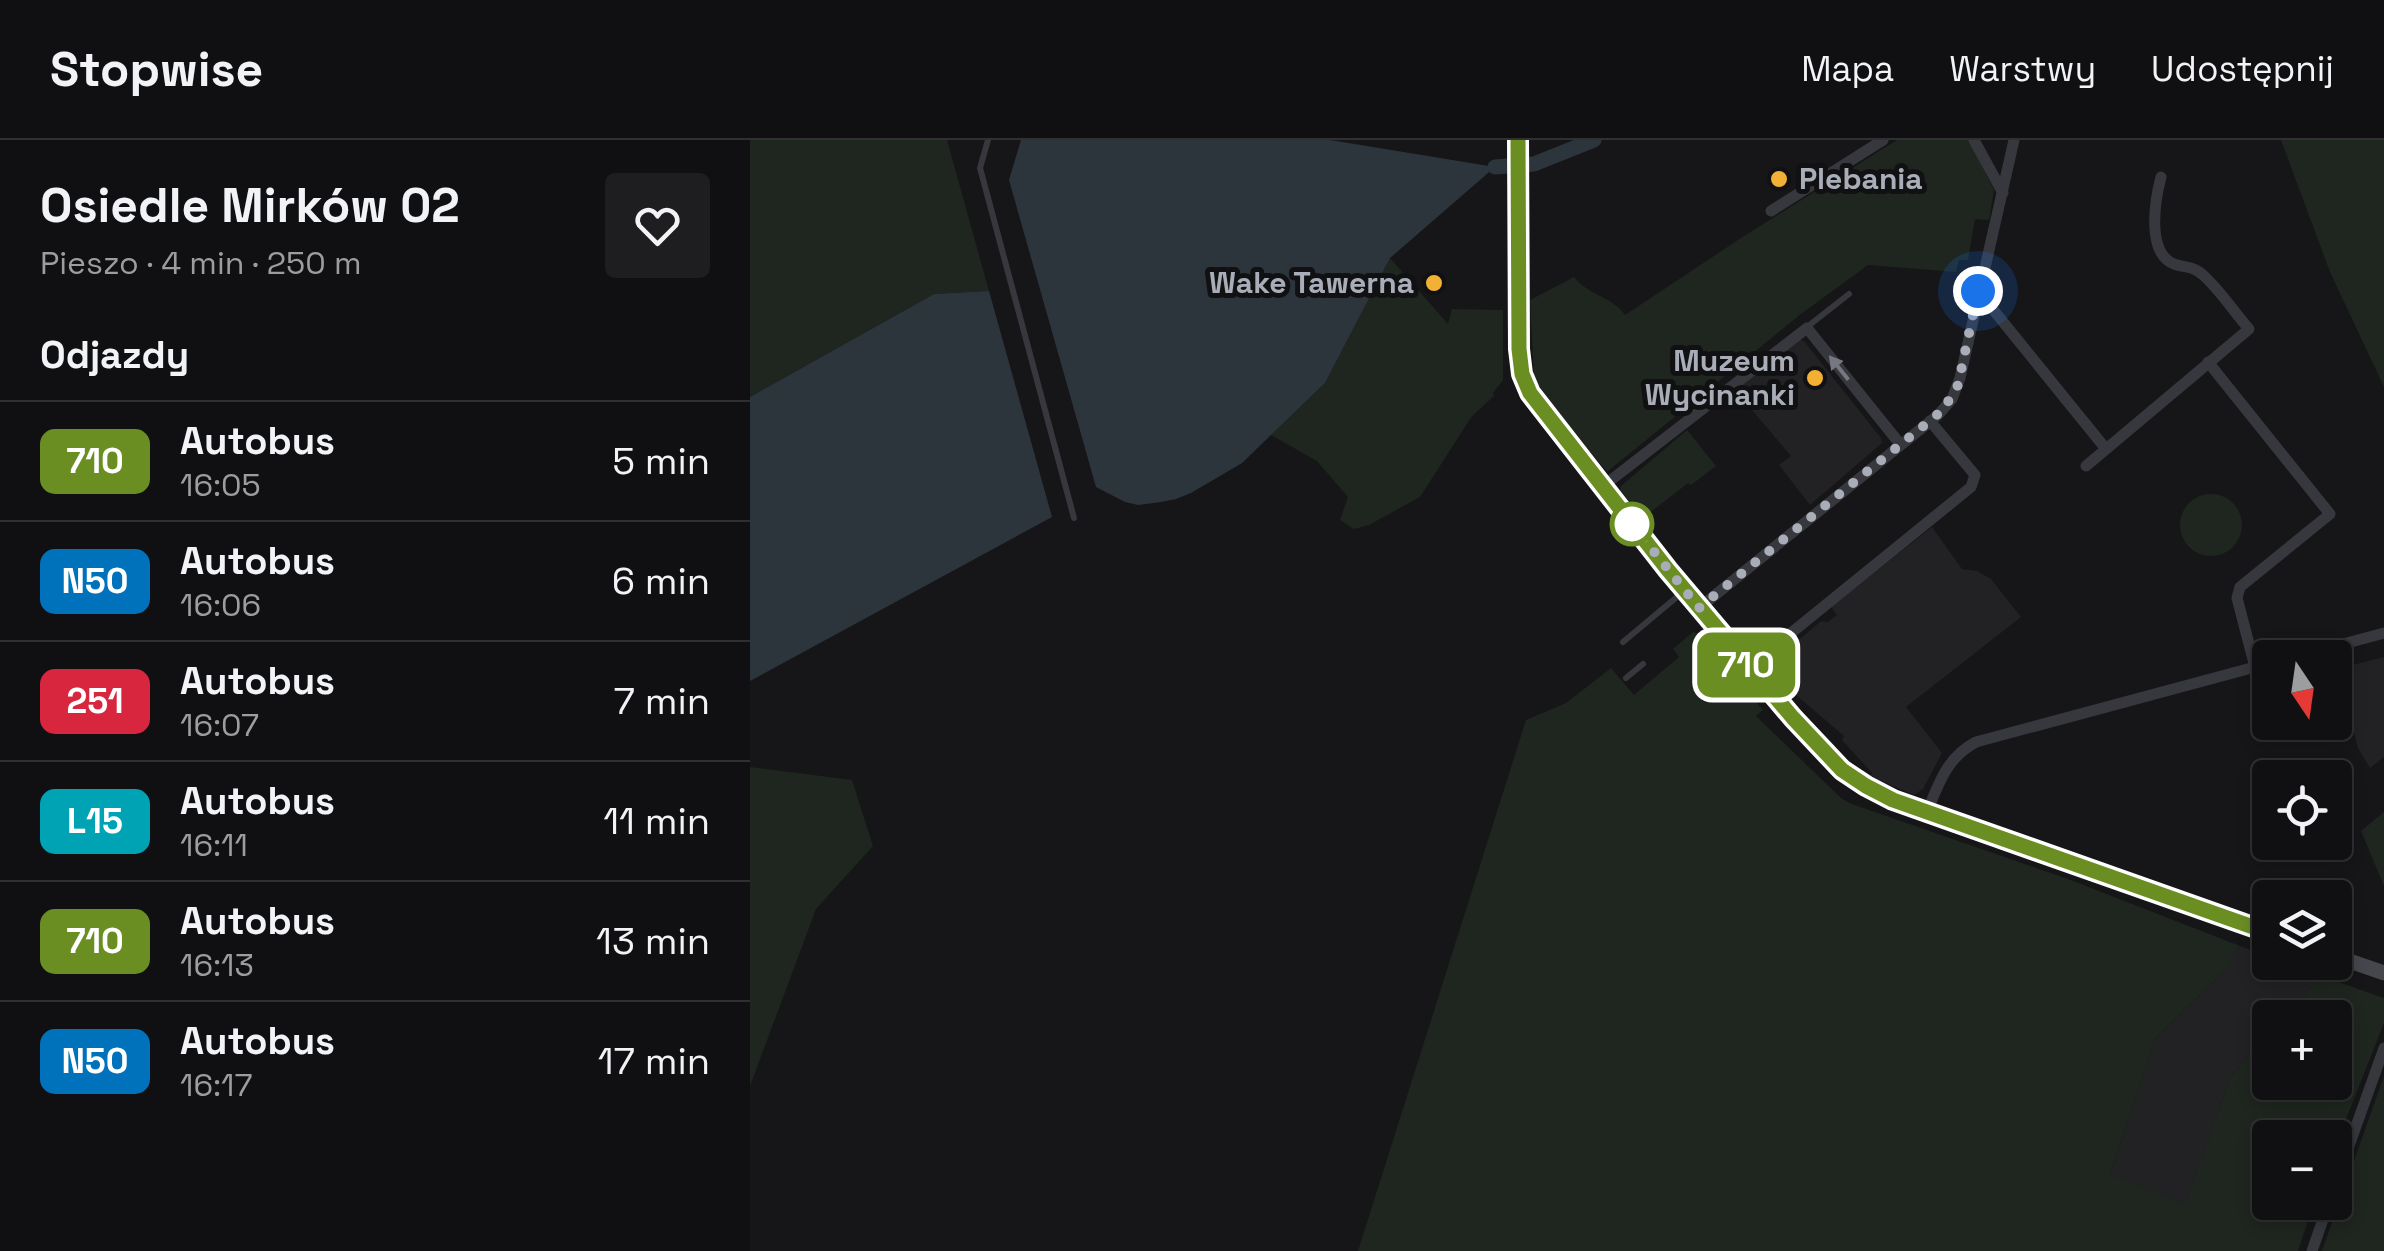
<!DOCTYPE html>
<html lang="pl">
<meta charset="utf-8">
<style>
body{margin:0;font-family:"Space Grotesk",sans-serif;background:#1e1e20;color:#f1f3f6;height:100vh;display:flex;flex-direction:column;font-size:38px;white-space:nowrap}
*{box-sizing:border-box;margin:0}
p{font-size:32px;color:#9c9d9f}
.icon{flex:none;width:55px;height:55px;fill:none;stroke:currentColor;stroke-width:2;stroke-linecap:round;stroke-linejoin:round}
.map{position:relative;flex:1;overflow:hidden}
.sheet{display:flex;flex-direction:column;background:#101012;width:750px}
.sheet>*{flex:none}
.badge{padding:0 20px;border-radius:15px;font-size:35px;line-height:65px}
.needle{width:65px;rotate:167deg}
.fabs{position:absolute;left:1502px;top:500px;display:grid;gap:20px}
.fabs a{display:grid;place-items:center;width:100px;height:100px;border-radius:10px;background:#101012;box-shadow:0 5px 15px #0003,0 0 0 2px #303032;font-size:50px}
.you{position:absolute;width:50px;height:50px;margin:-25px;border:8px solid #fff;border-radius:50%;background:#1a73e8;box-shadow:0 0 0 15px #1a73e833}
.map>.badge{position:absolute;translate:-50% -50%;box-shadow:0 0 0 5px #fff}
h2{padding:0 40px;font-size:38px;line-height:90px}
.round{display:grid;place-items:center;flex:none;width:105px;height:105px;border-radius:10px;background:#1e1e20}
.headline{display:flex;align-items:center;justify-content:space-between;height:170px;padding:0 40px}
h1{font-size:48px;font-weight:700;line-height:75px}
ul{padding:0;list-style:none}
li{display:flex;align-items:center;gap:30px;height:120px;padding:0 40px;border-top:2px solid #303032}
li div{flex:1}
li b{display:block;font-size:38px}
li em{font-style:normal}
li .badge{min-width:110px;font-weight:700;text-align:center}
header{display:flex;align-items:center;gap:60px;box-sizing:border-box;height:140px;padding:0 50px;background:#101012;border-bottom:2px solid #303032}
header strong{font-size:48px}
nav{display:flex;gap:55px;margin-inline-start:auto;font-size:35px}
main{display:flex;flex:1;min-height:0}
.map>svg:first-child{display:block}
.built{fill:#222225}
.green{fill:#1e261f}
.water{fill:#2c353c}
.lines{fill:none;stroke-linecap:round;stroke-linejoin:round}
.canal{stroke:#2c353c;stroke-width:15}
.lane{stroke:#37383d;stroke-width:6}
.street{stroke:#37383d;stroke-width:11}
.secondary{stroke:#45474d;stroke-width:15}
.oneway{fill:#757881}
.line-casing{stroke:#fff;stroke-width:22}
.line{stroke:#6b8e23;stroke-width:15}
.walk{stroke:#a8adb8;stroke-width:10;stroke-dasharray:0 18}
.poi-dot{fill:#f2b134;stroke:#111113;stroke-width:4}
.stop-dot{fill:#fff;stroke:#6b8e23;stroke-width:5}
.labels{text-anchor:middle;stroke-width:10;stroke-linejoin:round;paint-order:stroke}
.poi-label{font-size:30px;font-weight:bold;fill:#a8adb8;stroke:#111113;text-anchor:end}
</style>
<header>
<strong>Stopwise</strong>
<nav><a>Mapa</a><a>Warstwy</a><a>Udostępnij</a></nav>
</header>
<main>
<section class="sheet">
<div class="headline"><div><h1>Osiedle Mirków 02</h1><p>Pieszo · 4 min · 250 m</p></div><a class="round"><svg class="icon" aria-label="heart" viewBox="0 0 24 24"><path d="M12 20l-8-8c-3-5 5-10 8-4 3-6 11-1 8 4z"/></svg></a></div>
<h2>Odjazdy</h2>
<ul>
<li><span class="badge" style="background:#6b8e23;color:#fff">710</span><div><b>Autobus</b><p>16:05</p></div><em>5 min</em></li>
<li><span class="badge" style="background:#0072bc;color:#fff">N50</span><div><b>Autobus</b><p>16:06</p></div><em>6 min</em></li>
<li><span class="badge" style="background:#d7263d;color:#fff">251</span><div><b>Autobus</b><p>16:07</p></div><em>7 min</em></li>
<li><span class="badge" style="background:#00a3b4;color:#fff">L15</span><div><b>Autobus</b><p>16:11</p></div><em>11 min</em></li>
<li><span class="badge" style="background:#6b8e23;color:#fff">710</span><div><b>Autobus</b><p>16:13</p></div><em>13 min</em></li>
<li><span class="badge" style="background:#0072bc;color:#fff">N50</span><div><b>Autobus</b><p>16:17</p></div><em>17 min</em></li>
</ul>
</section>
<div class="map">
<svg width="1634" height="1111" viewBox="0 0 1634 1111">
<rect width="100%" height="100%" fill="#161618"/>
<g class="built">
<polygon points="1049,199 1054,201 1131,298 1132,303 1060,365 1029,325 1041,316 985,250"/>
<polygon points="1182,387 1212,429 1227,431 1241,439 1271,477 1156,567 1192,613 1173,649 1164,655 1120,636 1122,633 1092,600 1094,596 1018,531 1018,526 1071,481 1078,482 1087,475 1081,467"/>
<polygon points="1634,517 1634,617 1620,628 1608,608 1587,529"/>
<polygon points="1490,806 1520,817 1520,822 1534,823 1571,836 1534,877 1520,878 1520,893 1481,936 1435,1065 1360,1034 1406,898 1480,825 1477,822"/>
</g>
<g class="green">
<polygon points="0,0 197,0 239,151 184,154 0,257"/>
<path d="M1147,0h72l25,50 -5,30 -14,-1 -7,41h-9l-3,12 -88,-7 -67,49 -194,158 -53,-64 -20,-30 -4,-78 44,-23c14,18 39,20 51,38l116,-77z"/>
<polygon points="1531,0 1634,0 1634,247 1580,132"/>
<polygon points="640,118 698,184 702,169 753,170 753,240 743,253 744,256 722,276 670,357 619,385 604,389 590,380 598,357 567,321 521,295 575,243"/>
<polygon points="937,290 966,326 941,345 938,343 893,378 870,351 871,346"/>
<circle cx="1461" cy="385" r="31"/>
<polygon points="944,491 1013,570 1006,576 1091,658 1099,663 1318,739 1490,806 1478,822 1481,824 1406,898 1360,1034 1435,1064 1481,936 1520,893 1520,942 1585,942 1585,878 1534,877 1571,836 1634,858 1634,883 1585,1007 1585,998 1520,998 1520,1062 1564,1063 1548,1111 608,1111 776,580 816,563 861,528 884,555 929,517 923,509"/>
<polygon points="0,627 102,640 123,706 66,769 0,946"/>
<polygon points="1634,672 1634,746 1611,691"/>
<polygon points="1634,936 1634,1111 1572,1111"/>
</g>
<g class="water">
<polygon points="271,0 580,0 745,27 640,118 575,243 492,323 441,353 426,359 411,362 388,365 375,362 346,347 259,40"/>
<polygon points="239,151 302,377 0,541 0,257 184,154"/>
</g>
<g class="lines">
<polyline class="canal" points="745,27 784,24 844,0"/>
<g class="lane">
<polyline points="238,0 230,28 324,378"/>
<polyline points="1057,187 1099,154"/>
<polyline points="873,502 934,451"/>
<polyline points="876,538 893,524"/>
</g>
<g class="street">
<polyline points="1224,0 1253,53"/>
<polyline points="1021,71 1133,0"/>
<polyline points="1228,151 1356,309"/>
<polyline points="1458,222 1580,374 1490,447 1487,458 1505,527"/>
<path d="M1336,326l163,-137c-15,-17 -29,-39 -46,-54 -9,-9 -18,-7 -29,-11 -28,-11 -19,-64 -13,-87"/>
<polyline points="852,347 1057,188 1150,304"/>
<polyline points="949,468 1188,275 1202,259 1210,238 1264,0"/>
<polyline points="1541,518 1634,493"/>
<polyline points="998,528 1221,347 1225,335 1180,281"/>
<path d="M1177,672c12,-29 20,-55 49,-70l294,-79"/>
<polyline points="1585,1045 1634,908"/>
<polyline points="1562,1111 1579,1062"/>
</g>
<g class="secondary">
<path d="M768,0l1,209c1,22 7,39 20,56l160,203 94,111 50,51 23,17 27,13 377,133"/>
<polyline points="1585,816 1634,833"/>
</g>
</g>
<defs><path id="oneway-solid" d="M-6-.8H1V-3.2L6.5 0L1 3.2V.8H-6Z" transform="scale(2.5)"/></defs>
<use class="oneway" href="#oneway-solid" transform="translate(1089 228) rotate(-129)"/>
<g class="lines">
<defs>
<polyline id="line" points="768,0 769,209 772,234 780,253 918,430 1043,578 1092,630 1116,646 1143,660 1520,793"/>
</defs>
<use href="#line" class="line-casing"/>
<use href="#line" class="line"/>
<polyline class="walk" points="882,384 949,468 1193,270 1208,245 1228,151"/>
</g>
<g class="poi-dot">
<circle cx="1029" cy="39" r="10"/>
<circle cx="684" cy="143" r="10"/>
<circle cx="1065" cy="238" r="10"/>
</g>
<circle class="stop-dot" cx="882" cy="384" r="20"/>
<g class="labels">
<g class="poi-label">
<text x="1049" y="49" text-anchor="start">Plebania</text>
<text x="664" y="153">Wake Tawerna</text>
<text x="1045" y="231">Muzeum<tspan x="1045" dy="34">Wycinanki</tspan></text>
</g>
</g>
</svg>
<div class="fabs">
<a><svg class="needle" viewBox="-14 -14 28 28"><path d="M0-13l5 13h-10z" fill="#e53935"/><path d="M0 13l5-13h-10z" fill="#9c9d9f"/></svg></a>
<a><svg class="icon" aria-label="locate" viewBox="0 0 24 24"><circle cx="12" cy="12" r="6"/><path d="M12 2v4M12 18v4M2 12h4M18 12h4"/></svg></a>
<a><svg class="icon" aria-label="layers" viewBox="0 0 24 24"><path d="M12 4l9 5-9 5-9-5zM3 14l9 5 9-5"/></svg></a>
<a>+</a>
<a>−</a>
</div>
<div class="you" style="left:1228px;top:151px"></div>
<b class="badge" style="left:996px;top:525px;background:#6b8e23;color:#fff">710</b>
</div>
</main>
